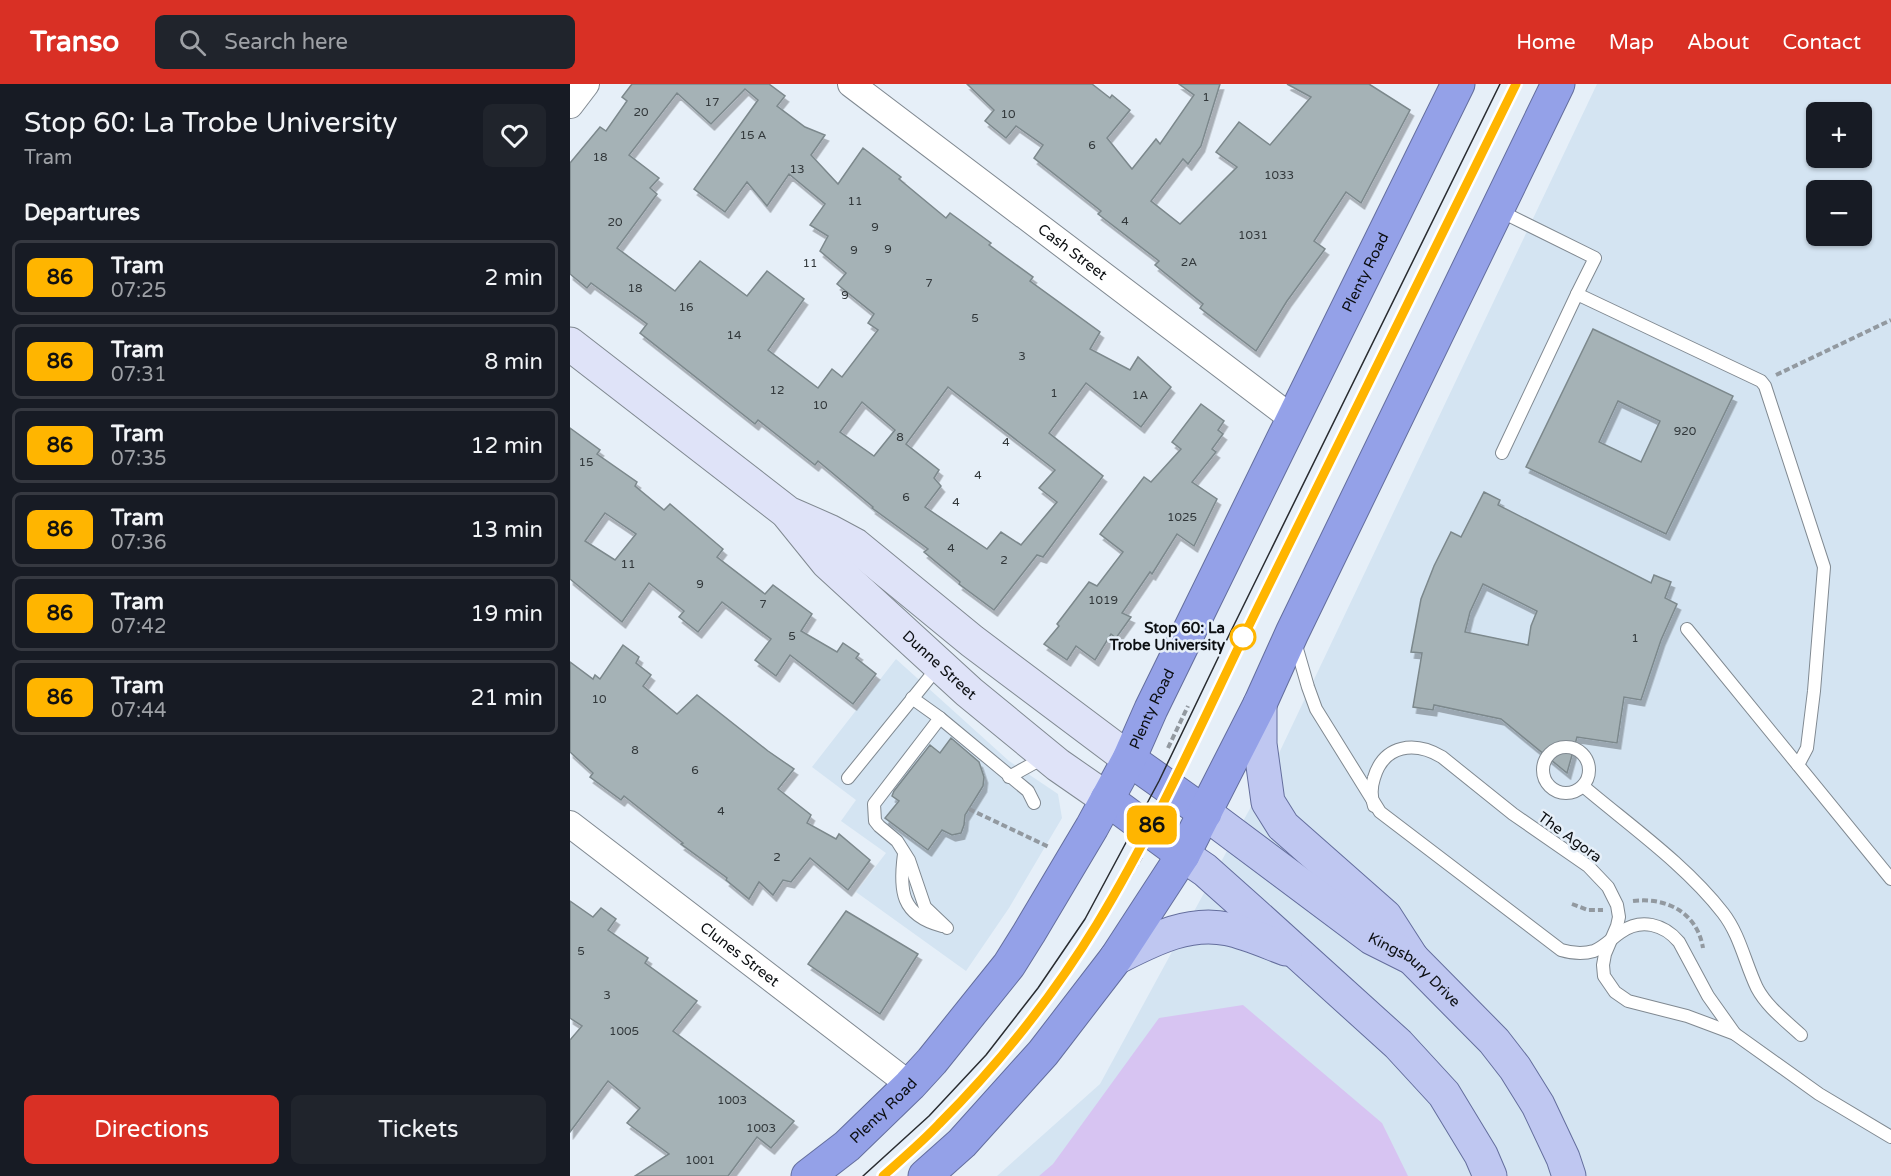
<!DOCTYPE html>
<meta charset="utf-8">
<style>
body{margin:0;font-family:"Varela Round",sans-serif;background:#20242c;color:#f1f3f6;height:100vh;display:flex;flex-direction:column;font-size:22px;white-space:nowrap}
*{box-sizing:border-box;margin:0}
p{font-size:20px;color:#9ea1a6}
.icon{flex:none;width:33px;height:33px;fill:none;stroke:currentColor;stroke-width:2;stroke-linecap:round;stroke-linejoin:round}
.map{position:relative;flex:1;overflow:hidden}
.panel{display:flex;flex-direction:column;background:#171b24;width:570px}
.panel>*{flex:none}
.badge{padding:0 12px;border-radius:9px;font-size:21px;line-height:39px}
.fabs{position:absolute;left:1236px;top:18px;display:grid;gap:12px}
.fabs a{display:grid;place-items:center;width:66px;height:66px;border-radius:9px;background:#171b24;box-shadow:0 2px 4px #0004;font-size:30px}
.map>.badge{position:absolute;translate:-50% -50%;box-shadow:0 0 0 3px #fff}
h2{padding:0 24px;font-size:22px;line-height:54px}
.round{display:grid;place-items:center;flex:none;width:63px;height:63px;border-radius:9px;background:#20242c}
.overview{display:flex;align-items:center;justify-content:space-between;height:102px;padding:0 24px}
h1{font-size:28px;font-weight:600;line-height:45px}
.action{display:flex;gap:12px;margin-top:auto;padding:12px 24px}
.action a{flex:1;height:69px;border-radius:9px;background:#d93025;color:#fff;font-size:24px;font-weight:600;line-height:69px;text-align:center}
.action a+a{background:#20242c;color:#f1f3f6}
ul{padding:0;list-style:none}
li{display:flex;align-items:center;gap:18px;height:75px;margin:0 12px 9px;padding:0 12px;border:3px solid #363941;border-radius:9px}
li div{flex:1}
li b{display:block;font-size:22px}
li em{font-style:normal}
li .badge{min-width:66px;font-weight:700;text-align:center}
header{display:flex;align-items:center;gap:36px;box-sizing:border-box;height:84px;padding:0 30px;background:#d93025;color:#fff}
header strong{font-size:28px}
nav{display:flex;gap:33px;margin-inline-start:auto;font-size:21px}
.search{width:420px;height:54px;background:#20242c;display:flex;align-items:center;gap:15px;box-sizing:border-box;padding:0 21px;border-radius:9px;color:#9ea1a6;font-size:22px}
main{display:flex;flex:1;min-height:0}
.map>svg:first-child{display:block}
.built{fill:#d4e4f2;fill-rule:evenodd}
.green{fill:#d7c4f2}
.building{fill:#a5b2b6;stroke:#7c888c;stroke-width:1.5;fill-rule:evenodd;filter:url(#shadow)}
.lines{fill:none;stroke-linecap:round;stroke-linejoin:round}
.lane-casing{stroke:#808991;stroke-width:14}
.street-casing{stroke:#808991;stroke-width:28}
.secondary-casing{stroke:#808991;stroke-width:35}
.primary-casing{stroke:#646e9d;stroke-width:35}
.highway-casing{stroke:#646e9d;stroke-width:35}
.path{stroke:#9299a0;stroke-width:4;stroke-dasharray:6 3;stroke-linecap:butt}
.lane{stroke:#fff;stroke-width:12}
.street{stroke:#fff;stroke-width:26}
.secondary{stroke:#dfe3f8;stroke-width:33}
.primary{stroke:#bfc7f1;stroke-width:33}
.highway{stroke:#94a1e8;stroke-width:33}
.tram{stroke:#292c30;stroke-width:1.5}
.line-casing{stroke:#fff;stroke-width:14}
.line{stroke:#ffb500;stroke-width:9}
.stop-dot{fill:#fff;stroke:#ffb500;stroke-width:3}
.labels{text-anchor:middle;stroke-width:5;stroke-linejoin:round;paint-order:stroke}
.number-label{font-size:12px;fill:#32383b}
.street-label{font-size:15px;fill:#0c0f12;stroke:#e6eff8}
.stop-label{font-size:15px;font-weight:bold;fill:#0c0f12;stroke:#e6eff8;text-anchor:end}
</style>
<header>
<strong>Transo</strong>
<div class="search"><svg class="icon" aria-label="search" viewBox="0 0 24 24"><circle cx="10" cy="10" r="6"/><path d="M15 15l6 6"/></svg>Search here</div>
<nav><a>Home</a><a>Map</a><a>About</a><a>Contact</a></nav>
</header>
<main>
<section class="panel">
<div class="overview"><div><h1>Stop 60: La Trobe University</h1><p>Tram</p></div><a class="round"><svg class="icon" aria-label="heart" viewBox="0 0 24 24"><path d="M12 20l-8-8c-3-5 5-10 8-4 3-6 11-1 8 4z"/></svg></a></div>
<h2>Departures</h2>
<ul>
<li><span class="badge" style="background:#ffb500;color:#111">86</span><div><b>Tram</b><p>07:25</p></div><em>2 min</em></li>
<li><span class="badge" style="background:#ffb500;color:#111">86</span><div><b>Tram</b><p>07:31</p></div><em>8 min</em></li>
<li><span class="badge" style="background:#ffb500;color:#111">86</span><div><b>Tram</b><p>07:35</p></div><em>12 min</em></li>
<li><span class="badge" style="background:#ffb500;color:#111">86</span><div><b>Tram</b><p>07:36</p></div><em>13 min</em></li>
<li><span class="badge" style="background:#ffb500;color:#111">86</span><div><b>Tram</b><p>07:42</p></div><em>19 min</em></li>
<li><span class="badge" style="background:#ffb500;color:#111">86</span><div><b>Tram</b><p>07:44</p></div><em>21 min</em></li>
</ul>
<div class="action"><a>Directions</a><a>Tickets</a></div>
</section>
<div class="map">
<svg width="1321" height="1092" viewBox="0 0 1321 1092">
<defs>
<filter id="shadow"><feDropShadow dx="3.5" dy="6" stdDeviation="0" flood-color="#0004"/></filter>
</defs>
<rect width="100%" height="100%" fill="#e6eff8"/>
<g class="built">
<path d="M1027,0h294v1092h-894l103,-92 171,-314zM1246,28h46v46h-46zM1246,106h46v46h-46z"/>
<polygon points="326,575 439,677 488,710 492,734 439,824 396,887 286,808 316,769 271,737 286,716 242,683"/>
</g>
<polygon class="green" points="673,921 812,1039 838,1092 469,1092 483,1080 589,934"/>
<g class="building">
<path d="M62,0h137l16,12 -8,10 28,21 20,8 -14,20 27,29 25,-36 38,29 -2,2 47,39 4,-5 41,30 -2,2 44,32 -3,4 70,51 -10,17 40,21 8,-13 33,30 -30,40 -55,-44 -37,50 54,43 -60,81 -6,-2 -43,55 -35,-26 1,-2 -36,-30 4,-3 -56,-41 1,-1 -55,-46 -3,4 -57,-45 -3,4 -115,-91 7,-9 -56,-41 -4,5 -17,-14v-111l30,-36 6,4 21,-30 -5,-4zM175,5l13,11 -64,89 31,23 22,-30 20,24 22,-32 36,30 -15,21 18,11 -8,15 26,22 -9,11 37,30 -6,9 10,7 -36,47 -10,-8 -14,19 -50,-38 36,-51 -37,-28 -20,25 -47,-35 -25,30 -58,-43 40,-54 -7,-6 9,-10 -30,-23 48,-62 34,31zM378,303l107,83 -16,18 18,14 -36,43 -20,-13 -14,17 -62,-42 16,-21 -7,-8 5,-8 -33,-26zM292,318l33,28 -21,26 -34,-24z"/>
<polygon points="397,0 522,0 540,14 542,11 560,26 537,54 562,85 586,55 590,60 624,11 609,0 650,0 631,62 618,80 613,75 581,117 610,140 667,83 646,68 669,38 700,61 741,13 717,0 799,0 840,26 791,119 776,108 744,157 755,165 717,217 686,267 630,224 633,220 585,181 589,177 528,130 531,127 464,74 473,61 446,42 436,54 415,37 424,26"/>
<path d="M1023,245l140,67 -67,138 -140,-67zM1048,317l42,20 -19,41 -42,-20z"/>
<polygon points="631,320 654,337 648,346 653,350 642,365 646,368 622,398 647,415 624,462 607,450 582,490 580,488 552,529 561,533 546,554 541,550 525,576 506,562 497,576 474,560 489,542 487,540 519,498 527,502 553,468 530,450 574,393 581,398 611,365 602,358"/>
<path d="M0,344l30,22 -3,4 40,28 -2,4 29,24 6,-6 53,45 -6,8 48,37 8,-9 39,29 -11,17 36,21 6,-9 16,11 -3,4 20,16 -23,30 -63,-49 -14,21 -21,-16 16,-21 -49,-37 -24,30 -19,-15 5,-6 -35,-28 -27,39 -52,-43zM35,429l31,21 -21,26 -30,-19z"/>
<path d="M914,408l16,8 -2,5 153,78 3,-8 17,7 -6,16 12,6 -16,36 -20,60 -17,-3 -7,46 -40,-6 -10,36 -66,-54 -67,-14 -1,5 -20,-3 9,-54 -11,-1 10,-53 13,-33 17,-34 10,5zM913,500l54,27 -6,15 -3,19 -63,-13 5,-20z"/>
<polygon points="53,561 69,573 66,579 81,591 73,602 107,630 127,611 198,667 224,685 208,705 241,731 237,739 266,755 269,750 300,776 278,806 240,774 221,798 213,796 203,811 189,798 179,815 156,796 157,794 111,760 113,759 54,712 51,716 20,693 23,689 0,668 0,578 23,595 25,591 30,595"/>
<polygon points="381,654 409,678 414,693 413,702 395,731 394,741 391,749 382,751 372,746 358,766 315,734 329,717 322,712 324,707 360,661 370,669"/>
<polygon points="0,817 23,833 31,824 46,835 38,846 78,874 75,879 127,917 103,947 224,1037 201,1064 187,1053 158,1092 65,1092 99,1070 57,1039 70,1024 38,997 0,1048 0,956 12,942 0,934"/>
<polygon points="276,827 348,870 310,930 238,880"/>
</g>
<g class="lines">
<defs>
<g id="lane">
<polyline points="928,126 1025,174 1007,210"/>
<polyline points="932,369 1007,210 1191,297 1195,302 1254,483 1244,607 1237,664 1228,681"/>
<polyline points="1117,545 1321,795"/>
<path d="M725,558l13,45 8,22 64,103 181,138c10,3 23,4 33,1 10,-4 18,-13 27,-19 20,-14 43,-8 58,10l29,54 27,38"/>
<polyline points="342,614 370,634 458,707 464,719"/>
<polyline points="370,634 304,720 305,737 309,742 327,757 339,776 355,823 377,844"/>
<circle cx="996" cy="686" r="23"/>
<polyline points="439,693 475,673"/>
<polyline points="278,694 368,583"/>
<path d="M1013,702c46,39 103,79 140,127 17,22 22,50 34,75 10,19 29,33 44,47"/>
<path d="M804,722c-3,-9 -3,-19 0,-28 10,-34 41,-37 68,-21l71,57 75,52 20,21 9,18 2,12 -2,9 -12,28 -2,11 1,11 11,16 13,9 59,15 48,18 84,60 72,43"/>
<path d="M334,770c-5,37 -3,61 38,72"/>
</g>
<g id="street">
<path id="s1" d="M281,0l442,335"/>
<polyline points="0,21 16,0"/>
<path id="s2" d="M0,740l340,261"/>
</g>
<g id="secondary">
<polyline points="0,260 218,429 259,447 285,461 402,557 559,675"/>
<path id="s3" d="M219,431l38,47 142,130 89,73 49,34"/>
</g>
<g id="primary">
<polyline points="690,620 690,660 698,718 713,742 815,832 842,874"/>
<path id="s4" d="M635,729l167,125 40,20 82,83 21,27 23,37 25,53 6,18"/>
<polyline points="613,771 635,786 681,827 828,960 874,1010 911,1071 920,1092"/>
<path d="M546,874c34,-17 72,-38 112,-29 19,4 39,13 58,20"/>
</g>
<g id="highway">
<polyline points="559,675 635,729"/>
<polyline points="537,715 613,771"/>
<path id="s5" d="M238,1092l39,-30 63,-61 22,-24 77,-96 20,-32 63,-106 37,-68 22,-50 142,-290 165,-335"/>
<polyline points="355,1092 392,1059 473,969 546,874 613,771 690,620 722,549 988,0"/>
</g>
</defs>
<use href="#lane" class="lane-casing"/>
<use href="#street" class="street-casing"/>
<use href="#secondary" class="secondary-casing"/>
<use href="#primary" class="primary-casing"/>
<use href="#highway" class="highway-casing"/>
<g class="path">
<polyline points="1206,291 1321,236"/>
<polyline points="598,664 618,622"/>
<polyline points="399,725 479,763"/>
<polyline points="555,801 571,773"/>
<path d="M1063,817c33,-4 64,11 70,47"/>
<polyline points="1002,820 1018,826 1033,826"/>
</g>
<use href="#lane" class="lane"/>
<use href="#street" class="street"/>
<use href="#secondary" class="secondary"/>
<use href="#primary" class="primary"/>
<use href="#highway" class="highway"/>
<g class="tram">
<polyline points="293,1092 359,1032 416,971 468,904 515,835 589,697 661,547 930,0"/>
<path d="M313,1092c19,-17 39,-34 56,-52 60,-60 114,-128 158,-200 66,-107 115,-223 171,-336 82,-168 165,-336 248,-504"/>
</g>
</g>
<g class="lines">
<defs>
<path id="line" d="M313,1092c19,-17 39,-34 56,-52 60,-60 114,-128 158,-200 63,-104 111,-216 165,-325 85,-171 169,-343 254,-515"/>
</defs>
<use href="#line" class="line-casing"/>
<use href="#line" class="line"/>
</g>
<circle class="stop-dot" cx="673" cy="553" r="12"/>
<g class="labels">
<g class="number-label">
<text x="636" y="17">1</text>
<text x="142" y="22">17</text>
<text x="71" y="32">20</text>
<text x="438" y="34">10</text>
<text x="183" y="55">15 A</text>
<text x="522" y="65">6</text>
<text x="30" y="77">18</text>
<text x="227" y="89">13</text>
<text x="709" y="95">1033</text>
<text x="285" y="121">11</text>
<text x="555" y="141">4</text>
<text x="45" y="142">20</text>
<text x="305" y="147">9</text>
<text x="683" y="155">1031</text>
<text x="318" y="169">9</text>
<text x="284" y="170">9</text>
<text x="619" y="182">2A</text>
<text x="240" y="183">11</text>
<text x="359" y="203">7</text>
<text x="65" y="208">18</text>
<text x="275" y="215">9</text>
<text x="116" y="227">16</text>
<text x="405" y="238">5</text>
<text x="164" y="255">14</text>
<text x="452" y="276">3</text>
<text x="207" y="310">12</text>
<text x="484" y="313">1</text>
<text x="570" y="315">1A</text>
<text x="250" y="325">10</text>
<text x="1115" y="351">920</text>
<text x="330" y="357">8</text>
<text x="436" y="362">4</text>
<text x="16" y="382">15</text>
<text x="408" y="395">4</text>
<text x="336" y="417">6</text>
<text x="386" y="422">4</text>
<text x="612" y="437">1025</text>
<text x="381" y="468">4</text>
<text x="434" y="480">2</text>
<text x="58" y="484">11</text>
<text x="130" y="504">9</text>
<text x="533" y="520">1019</text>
<text x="193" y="524">7</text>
<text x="222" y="556">5</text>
<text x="1065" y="558">1</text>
<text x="29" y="619">10</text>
<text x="65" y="670">8</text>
<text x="125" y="690">6</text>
<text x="151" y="731">4</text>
<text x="207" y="777">2</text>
<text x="11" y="871">5</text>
<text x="37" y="915">3</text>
<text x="54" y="951">1005</text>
<text x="162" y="1020">1003</text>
<text x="191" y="1048">1003</text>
<text x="130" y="1080">1001</text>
</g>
<g class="street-label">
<text dy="5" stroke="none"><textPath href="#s1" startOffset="278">Cash Street</textPath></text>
<text dy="5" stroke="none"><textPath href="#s5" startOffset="1072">Plenty Road</textPath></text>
<text dy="5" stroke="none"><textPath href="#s3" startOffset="213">Dunne Street</textPath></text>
<text dy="5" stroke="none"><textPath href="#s5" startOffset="586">Plenty Road</textPath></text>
<text transform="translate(1000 753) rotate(36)" y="5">The Agora</text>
<text dy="5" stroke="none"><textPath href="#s2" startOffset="214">Clunes Street</textPath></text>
<text dy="5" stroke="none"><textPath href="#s4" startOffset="262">Kingsbury Drive</textPath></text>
<text dy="5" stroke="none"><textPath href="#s5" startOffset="100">Plenty Road</textPath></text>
</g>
<g class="stop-label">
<text x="655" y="549">Stop 60: La<tspan x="655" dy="17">Trobe University</tspan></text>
</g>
</g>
</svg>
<div class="fabs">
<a>+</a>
<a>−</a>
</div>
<b class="badge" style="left:582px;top:741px;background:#ffb500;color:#111">86</b>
</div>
</main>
